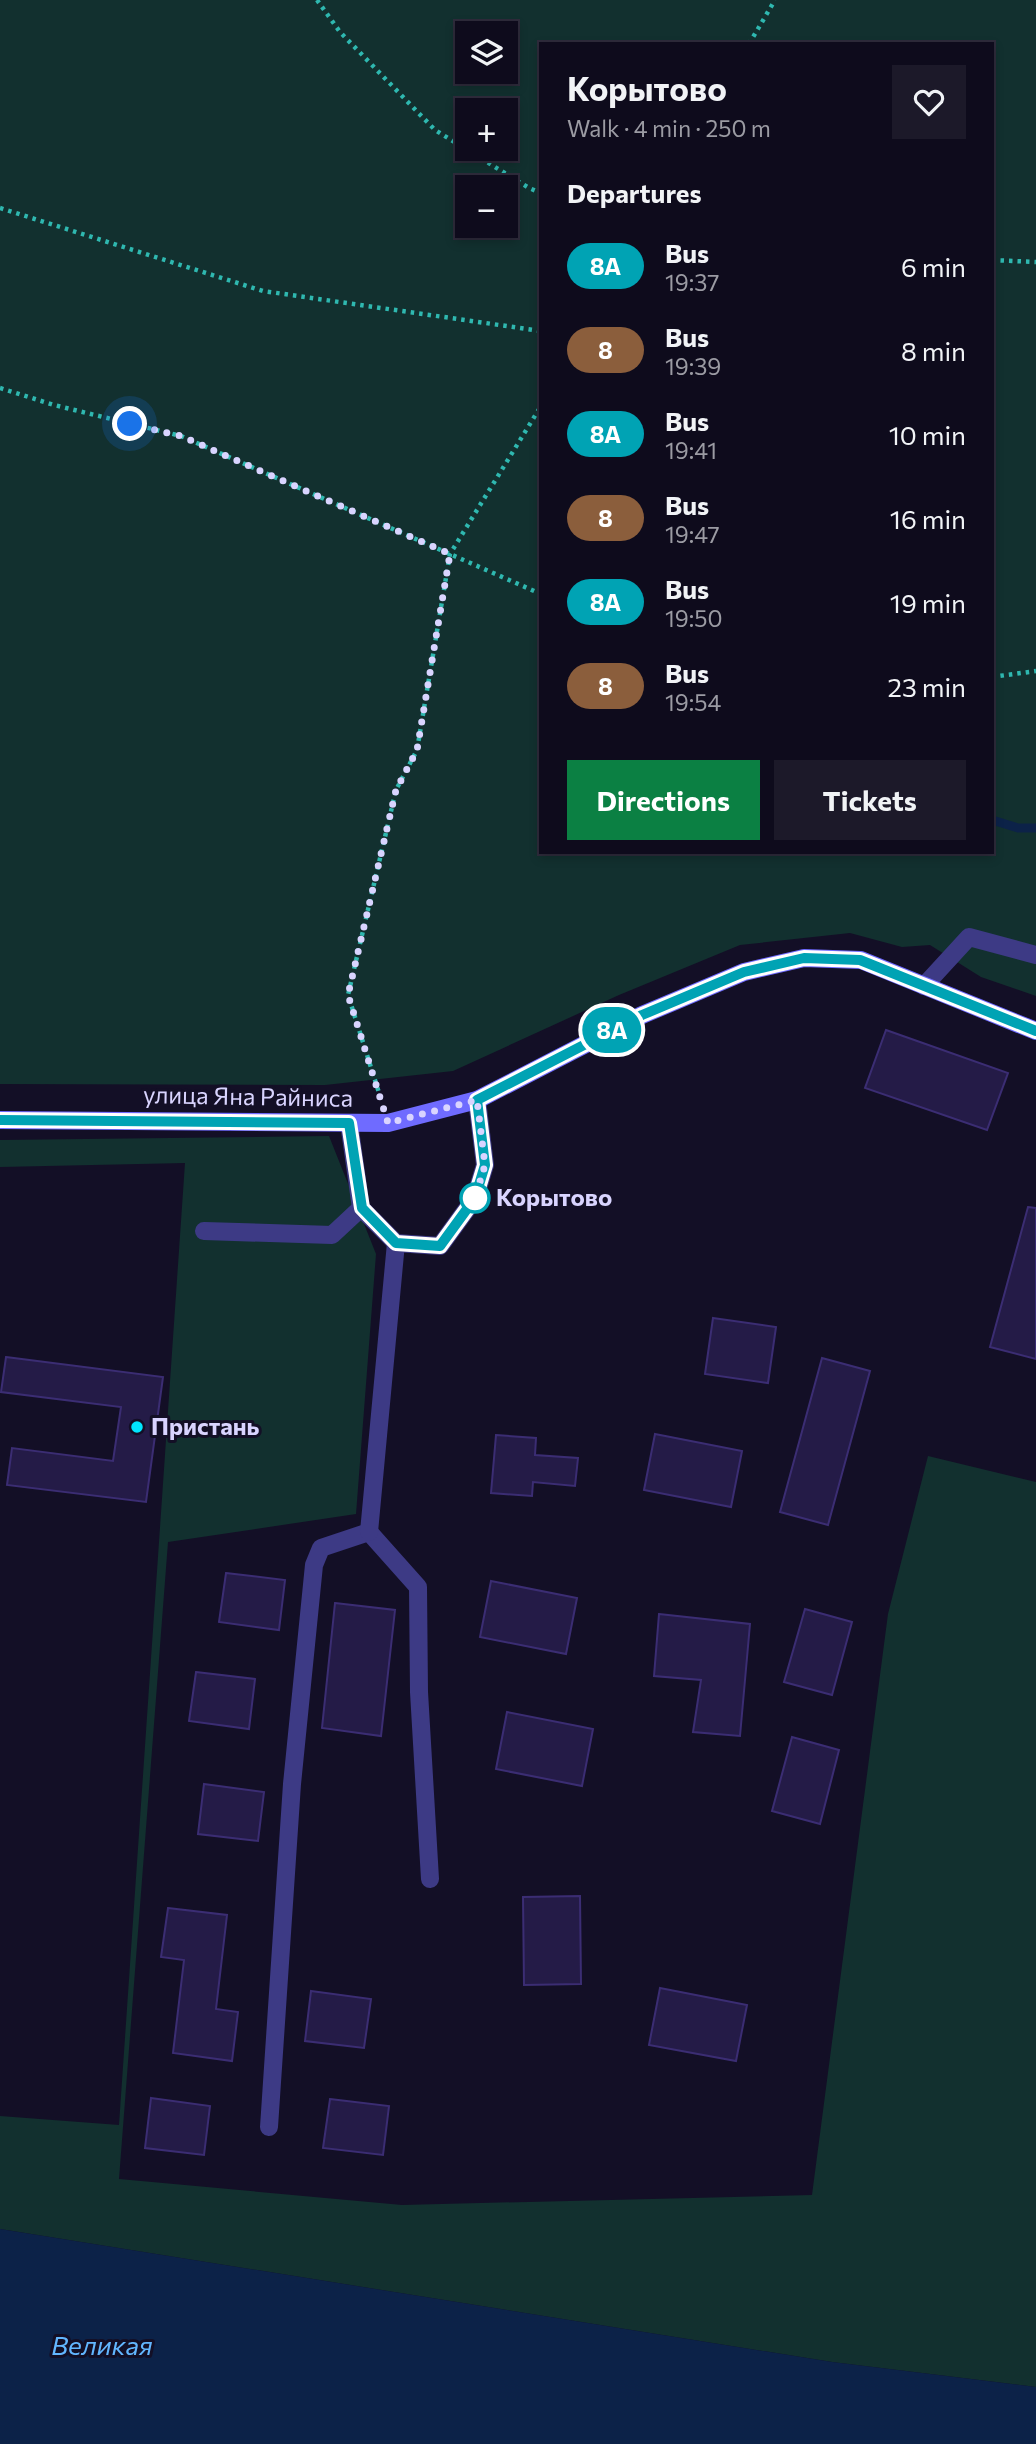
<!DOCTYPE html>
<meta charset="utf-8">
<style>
body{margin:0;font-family:Commissioner,sans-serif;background:#1c1929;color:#f1f3f6;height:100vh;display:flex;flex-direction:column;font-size:26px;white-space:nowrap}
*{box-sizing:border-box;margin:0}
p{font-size:23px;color:#9b9ba3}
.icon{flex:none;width:38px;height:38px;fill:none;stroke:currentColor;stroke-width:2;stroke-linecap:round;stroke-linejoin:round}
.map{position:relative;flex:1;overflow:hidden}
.sheet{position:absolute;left:539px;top:42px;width:455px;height:812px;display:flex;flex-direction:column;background:#0e0b1c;border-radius:0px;box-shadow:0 4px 10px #0003,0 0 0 2px #2e2b3b}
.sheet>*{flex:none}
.badge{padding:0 14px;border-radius:23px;font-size:24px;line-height:46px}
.buttons{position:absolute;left:455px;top:21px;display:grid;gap:14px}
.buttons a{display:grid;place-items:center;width:63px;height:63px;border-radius:0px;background:#0e0b1c;box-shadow:0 4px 10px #0003,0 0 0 2px #2e2b3b;font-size:35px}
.you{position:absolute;width:35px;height:35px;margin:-18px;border:5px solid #fff;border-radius:50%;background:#1a73e8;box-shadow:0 0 0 10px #1a73e833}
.map>.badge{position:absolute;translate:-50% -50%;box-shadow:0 0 0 4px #fff}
h2{padding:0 28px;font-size:26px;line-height:63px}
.round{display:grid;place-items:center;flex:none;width:74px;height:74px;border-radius:0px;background:#1c1929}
.head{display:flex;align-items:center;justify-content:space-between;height:119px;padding:0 28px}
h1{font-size:33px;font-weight:700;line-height:52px}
.primary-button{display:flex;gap:14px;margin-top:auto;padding:14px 28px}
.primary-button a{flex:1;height:80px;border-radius:0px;background:#0b8043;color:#fff;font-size:28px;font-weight:700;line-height:80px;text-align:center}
.primary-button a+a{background:#1c1929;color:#f1f3f6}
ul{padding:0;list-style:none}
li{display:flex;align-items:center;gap:21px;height:84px;padding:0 28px}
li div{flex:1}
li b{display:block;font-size:26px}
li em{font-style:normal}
li .badge{min-width:77px;font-weight:700;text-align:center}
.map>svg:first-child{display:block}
.green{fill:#12302f;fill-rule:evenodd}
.water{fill:#0c2248}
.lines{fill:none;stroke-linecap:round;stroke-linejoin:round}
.stream{stroke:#0c2248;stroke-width:9}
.building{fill:#241b47;stroke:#3b2d73;stroke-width:2}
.path{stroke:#2fb8b0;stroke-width:4.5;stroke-dasharray:3.5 5;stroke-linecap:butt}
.lane{stroke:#3d3a85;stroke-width:18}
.street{stroke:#3d3a85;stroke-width:18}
.secondary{stroke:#6f6bff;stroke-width:18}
.line-casing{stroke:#fff;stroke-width:16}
.line{stroke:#00a3b4;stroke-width:10}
.walk{stroke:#d9d4ff;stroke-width:7;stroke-dasharray:0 12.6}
.stop-dot{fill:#fff;stroke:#00a3b4;stroke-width:3.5}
.poi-dot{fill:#00e5ff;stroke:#130f26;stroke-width:2.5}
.labels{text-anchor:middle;stroke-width:6;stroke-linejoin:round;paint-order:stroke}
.street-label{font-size:24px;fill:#d9d4ff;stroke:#130f26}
.stop-label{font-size:24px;font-weight:bold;fill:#d9d4ff;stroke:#130f26;text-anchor:start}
.poi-label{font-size:24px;font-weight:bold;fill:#d9d4ff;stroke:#130f26;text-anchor:start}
.water-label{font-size:26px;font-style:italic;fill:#62b6ff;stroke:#130f26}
</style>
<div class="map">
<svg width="1036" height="2444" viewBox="0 0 1036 2444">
<rect width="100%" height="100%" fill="#130f26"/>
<g class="green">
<path d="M0,0h1036v996l-55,-19 -51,-32 -28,2 -52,-14 -110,12 -121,50 -166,76 -128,14 -325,-1zM467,33h39v39h-39zM541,44h451v808h-451zM467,110h39v39h-39zM467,187h39v39h-39z"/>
<polygon points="329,1136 376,1254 356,1514 168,1542 119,2179 402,2205 812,2195 888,1614 928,1456 1036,1482 1036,2387 832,2362 0,2229 0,2116 119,2125 185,1163 0,1167 0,1140"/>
</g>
<polygon class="water" points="0,2229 832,2362 1036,2387 1036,2444 0,2444"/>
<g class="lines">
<polyline class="stream" points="992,820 1018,828 1036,828"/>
</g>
<g class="building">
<polygon points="886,1030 1008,1073 987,1130 865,1088"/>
<polygon points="1028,1207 1036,1208 1036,1359 990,1347"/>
<polygon points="713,1318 776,1327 768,1383 705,1374"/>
<polygon points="6,1357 163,1377 146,1502 7,1485 12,1448 113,1461 121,1407 1,1392"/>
<polygon points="822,1358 870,1371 828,1525 780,1512"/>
<polygon points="655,1434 742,1451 731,1507 644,1490"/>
<polygon points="496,1435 536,1438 535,1455 578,1458 575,1486 533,1482 532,1496 491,1493"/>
<polygon points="226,1573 285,1580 279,1630 219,1622"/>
<polygon points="491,1581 577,1598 566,1654 480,1637"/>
<polygon points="335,1603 395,1610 381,1736 322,1728"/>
<polygon points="805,1609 852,1622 832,1695 784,1682"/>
<polygon points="659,1614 750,1624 740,1736 693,1732 701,1680 654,1676"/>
<polygon points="196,1672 255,1679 249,1729 189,1721"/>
<polygon points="507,1712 593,1729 582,1786 496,1769"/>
<polygon points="792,1737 839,1750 820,1824 772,1811"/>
<polygon points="204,1784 264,1792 258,1841 198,1834"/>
<polygon points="580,1896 581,1984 524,1985 523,1897"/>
<polygon points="168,1908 227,1915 216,2009 238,2012 232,2061 173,2053 184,1960 161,1957"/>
<polygon points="660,1988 747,2005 736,2061 649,2045"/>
<polygon points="311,1991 371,1999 364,2048 305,2041"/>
<polygon points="151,2098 210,2106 204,2155 145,2148"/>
<polygon points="330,2099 389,2106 383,2155 323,2148"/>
</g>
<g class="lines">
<g class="path">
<polyline points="317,0 340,32 435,130 529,188 541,193"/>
<polyline points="749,44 775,0"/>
<polyline points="0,208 263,291 541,331"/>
<polyline points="992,260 1036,262"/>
<polyline points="0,388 54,405 181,436 541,594"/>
<polyline points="992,677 1036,671"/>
<polyline points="381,1099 348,995 396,790 417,750 450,554 541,406"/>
</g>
<g class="lane">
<polyline points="924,986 969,937 1036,955"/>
<polyline points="204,1231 332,1235 361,1208"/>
<polyline points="269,2127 292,1784 314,1565 321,1548 369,1532 418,1587 419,1692 430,1879"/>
</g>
<g class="street">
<polyline points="349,1123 361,1208 396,1243 440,1246 475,1198 485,1165 477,1100"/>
<polyline points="369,1532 396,1243"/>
</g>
<polyline class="secondary" points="0,1120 388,1123 477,1100 642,1015 744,972 804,958 861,960 1036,1031"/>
</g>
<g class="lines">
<defs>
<polyline id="line" points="0,1120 349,1123 362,1208 396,1243 440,1246 475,1198 485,1165 477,1100 642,1015 744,972 804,958 860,960 1036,1031"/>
</defs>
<use href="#line" class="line-casing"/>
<use href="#line" class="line"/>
<polyline class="walk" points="130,424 181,436 450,554 417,750 396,790 348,995 388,1123 477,1100 485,1165 475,1198"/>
</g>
<circle class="stop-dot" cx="475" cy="1198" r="14"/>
<circle class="poi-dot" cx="137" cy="1427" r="7"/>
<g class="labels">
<g class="street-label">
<text transform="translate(248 1097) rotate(1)" y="8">улица Яна Райниса</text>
</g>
<g class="stop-label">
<text x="496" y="1206">Корытово</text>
</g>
<g class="poi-label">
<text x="151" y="1435">Пристань</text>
</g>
<g class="water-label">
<text x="102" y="2355">Великая</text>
</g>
</g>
</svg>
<div class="buttons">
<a><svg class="icon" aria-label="layers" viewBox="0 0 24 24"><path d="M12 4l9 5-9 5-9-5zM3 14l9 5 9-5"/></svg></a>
<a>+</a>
<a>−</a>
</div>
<div class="you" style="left:130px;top:424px"></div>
<b class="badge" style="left:612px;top:1030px;background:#00a3b4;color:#fff">8А</b>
<section class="sheet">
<div class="head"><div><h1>Корытово</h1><p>Walk · 4 min · 250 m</p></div><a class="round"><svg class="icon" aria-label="heart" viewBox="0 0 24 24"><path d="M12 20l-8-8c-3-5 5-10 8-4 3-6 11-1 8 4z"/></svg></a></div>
<h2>Departures</h2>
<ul>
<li><span class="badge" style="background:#00a3b4;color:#fff">8А</span><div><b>Bus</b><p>19:37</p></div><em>6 min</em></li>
<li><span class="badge" style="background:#8b5e3c;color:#fff">8</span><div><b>Bus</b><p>19:39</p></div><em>8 min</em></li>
<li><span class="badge" style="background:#00a3b4;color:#fff">8А</span><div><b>Bus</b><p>19:41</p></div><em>10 min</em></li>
<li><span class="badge" style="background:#8b5e3c;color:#fff">8</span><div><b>Bus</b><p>19:47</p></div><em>16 min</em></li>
<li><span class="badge" style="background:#00a3b4;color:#fff">8А</span><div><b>Bus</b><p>19:50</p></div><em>19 min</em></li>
<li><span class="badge" style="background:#8b5e3c;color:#fff">8</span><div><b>Bus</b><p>19:54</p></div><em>23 min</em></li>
</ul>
<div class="primary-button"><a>Directions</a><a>Tickets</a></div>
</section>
</div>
